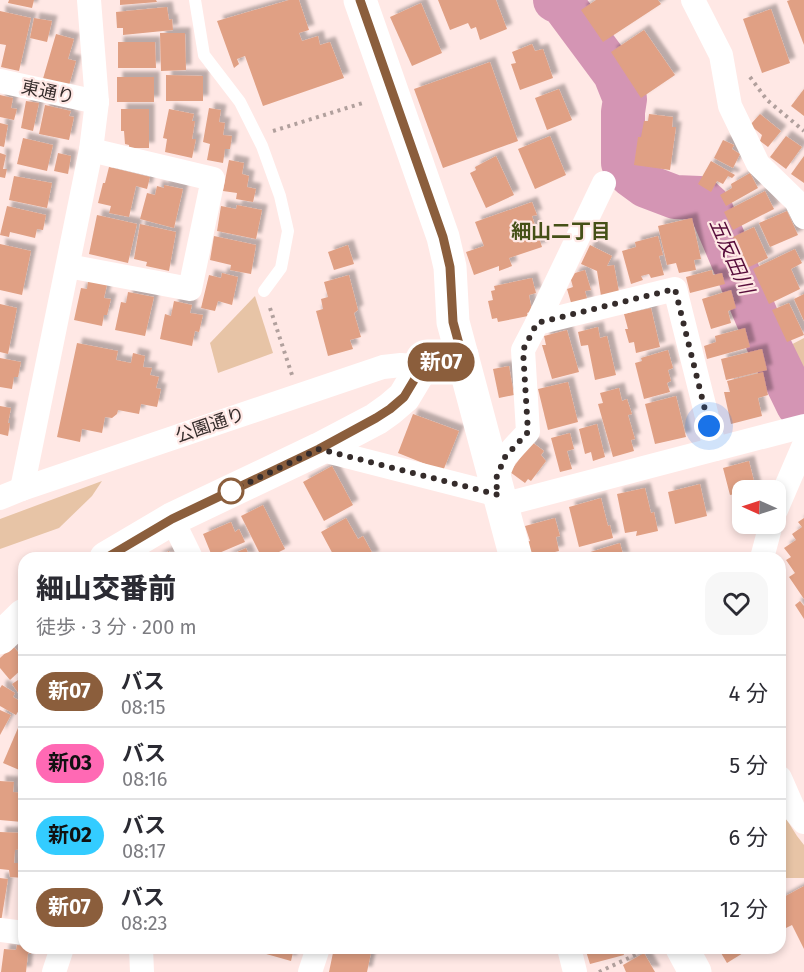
<!DOCTYPE html>
<html lang="ja">
<meta charset="utf-8">
<style>
body{margin:0;font-family:"Fira Sans","Noto Sans JP",sans-serif;background:#f7f7f7;color:#2b2b33;height:100vh;display:flex;flex-direction:column;font-size:22px;white-space:nowrap}
*{box-sizing:border-box;margin:0}
p{font-size:20px;color:#7c7c81}
.icon{flex:none;width:33px;height:33px;fill:none;stroke:currentColor;stroke-width:2;stroke-linecap:round;stroke-linejoin:round}
.map{position:relative;flex:1;overflow:hidden}
.side{position:absolute;left:18px;top:552px;width:768px;height:402px;display:flex;flex-direction:column;background:#fff;border-radius:18px;box-shadow:0 3px 9px #0003}
.side>*{flex:none}
.badge{padding:0 12px;border-radius:20px;font-size:21px;line-height:39px}
.needle{width:39px;rotate:273deg}
.controls{position:absolute;left:732px;top:480px;display:grid;gap:12px}
.controls a{display:grid;place-items:center;width:54px;height:54px;border-radius:12px;background:#fff;box-shadow:0 3px 9px #0003;font-size:30px}
.you{position:absolute;width:30px;height:30px;margin:-15px;border:4px solid #fff;border-radius:50%;background:#1a73e8;box-shadow:0 0 0 9px #1a73e833}
.map>.badge{position:absolute;translate:-50% -50%;box-shadow:0 0 0 3px #fff}
.round{display:grid;place-items:center;flex:none;width:63px;height:63px;border-radius:18px;background:#f7f7f7}
.head{display:flex;align-items:center;justify-content:space-between;height:102px;padding:0 18px}
h1{font-size:28px;font-weight:800;line-height:45px}
ul{padding:0;list-style:none}
li{display:flex;align-items:center;gap:18px;height:72px;padding:0 18px;border-top:2px solid #e1e1e2}
li div{flex:1}
li b{display:block;font-size:22px}
li em{font-style:normal}
li .badge{min-width:66px;font-weight:700;text-align:center}
.map>svg:first-child{display:block}
.green{fill:#e7c4a6}
.lines{fill:none;stroke-linecap:round;stroke-linejoin:round}
.river{stroke:#d495b4;stroke-width:44}
.building{fill:#e0a084;filter:url(#shadow)}
.path{stroke:#b1a09d;stroke-width:4;stroke-dasharray:3 4.5;stroke-linecap:butt}
.lane{stroke:#fff;stroke-width:12}
.street{stroke:#fff;stroke-width:24}
.secondary{stroke:#fff;stroke-width:33}
.line-casing{stroke:#fff;stroke-width:14}
.line{stroke:#8b5e3c;stroke-width:9}
.walk{stroke:#352c2b;stroke-width:6;stroke-dasharray:0 10.8}
.stop-dot{fill:#fff;stroke:#8b5e3c;stroke-width:3}
.labels{text-anchor:middle;stroke-width:4.5;stroke-linejoin:round;paint-order:stroke}
.street-label{font-size:18px;fill:#352c2b;stroke:#ffe8e5}
.neighbourhood-label{font-size:20px;font-weight:bold;fill:#455017;stroke:#ffe8e5}
.water-label{font-size:20px;font-style:italic;fill:#580d3b;stroke:#ffe8e5}
</style>
<div class="map">
<svg width="804" height="972" viewBox="0 0 804 972">
<defs>
<filter id="shadow"><feDropShadow dx="5.5" dy="-5.5" stdDeviation="1.5" flood-color="#0004"/></filter>
</defs>
<rect width="100%" height="100%" fill="#ffe8e5"/>
<g class="green">
<polygon points="255,296 273,353 218,373 210,343"/>
<polygon points="804,338 804,393 783,349"/>
<polygon points="102,481 92,496 59,528 0,549 0,519"/>
<polygon points="780,809 797,836 804,845 804,878 780,878"/>
</g>
<g class="lines">
<polyline class="river" points="555,0 563,4 615,74 625,99 623,112 623,163 631,175 646,186 675,197 700,198 710,207 767,341 798,405"/>
</g>
<g class="building">
<polygon points="9,0 34,0 32,8 8,3"/>
<polygon points="120,0 156,0 157,2 120,5"/>
<polygon points="289,0 299,0 309,30 299,33 302,41 318,36 320,45 330,42 344,78 263,106 245,56 237,59 239,64 234,68 217,21"/>
<polygon points="438,0 496,0 507,29 480,40 476,27 471,29 468,23 450,30"/>
<polygon points="596,0 658,0 661,4 603,42 581,10"/>
<polygon points="790,0 804,0 804,45 787,1"/>
<polygon points="421,3 442,53 412,66 390,17"/>
<polygon points="167,7 169,20 172,19 173,30 123,35 123,28 117,28 116,12"/>
<polygon points="771,9 790,63 762,73 743,19"/>
<polygon points="0,11 31,18 19,71 1,67 6,45 0,44"/>
<polygon points="34,18 52,21 47,42 30,38"/>
<polygon points="644,30 675,75 641,98 611,52"/>
<polygon points="160,33 185,33 186,70 161,71"/>
<polygon points="56,34 74,39 68,59 76,61 68,89 42,82"/>
<polygon points="118,42 155,42 156,68 118,68"/>
<polygon points="532,44 535,51 543,49 553,78 520,90 511,64 516,63 512,52"/>
<polygon points="490,62 518,141 443,168 414,89"/>
<polygon points="166,75 203,76 203,101 166,101"/>
<rect x="117" y="77" width="37" height="25"/>
<polygon points="559,89 572,120 547,130 535,98"/>
<polygon points="804,89 804,116 791,106"/>
<polygon points="0,95 13,98 11,108 17,109 14,120 0,117"/>
<polygon points="26,101 39,103 33,131 21,128"/>
<polygon points="45,105 71,111 69,116 74,117 69,140 39,134"/>
<polygon points="209,108 221,110 219,122 225,123 223,135 232,136 230,149 225,149 223,163 207,160 210,144 203,142"/>
<polygon points="121,109 149,109 149,148 129,148 129,145 125,144 124,131 121,131"/>
<polygon points="169,109 194,114 192,121 195,121 192,139 196,139 192,158 165,152 167,139 163,138"/>
<polygon points="649,114 673,117 672,127 676,127 670,170 634,165 638,137 641,137 644,121 648,121"/>
<polygon points="760,114 781,131 768,147 760,141 762,135 750,125"/>
<polygon points="0,123 8,125 4,147 0,146"/>
<polygon points="550,136 566,175 535,189 518,149"/>
<polygon points="786,136 802,147 786,169 770,157"/>
<polygon points="23,138 53,145 47,171 17,164"/>
<polygon points="723,140 734,145 732,149 740,154 733,168 714,158"/>
<polygon points="0,153 6,155 3,169 7,169 5,178 0,177"/>
<polygon points="58,153 71,156 68,174 54,171"/>
<polygon points="496,156 514,195 486,208 470,173 476,170 475,167"/>
<polygon points="804,156 804,183 791,174"/>
<polygon points="229,160 244,163 242,174 249,176 247,187 256,189 253,202 236,199 237,193 223,191"/>
<polygon points="711,161 735,175 732,178 728,176 723,184 717,181 711,192 698,184"/>
<polygon points="109,167 150,177 147,189 136,186 129,217 109,213 111,206 98,203 103,183 105,183"/>
<polygon points="750,173 758,188 726,206 720,195 732,188 731,184"/>
<polygon points="14,176 52,183 47,208 9,200"/>
<polygon points="164,185 183,189 174,228 140,219 147,193 155,195 157,186 164,188"/>
<polygon points="765,191 774,209 733,230 724,212"/>
<polygon points="532,202 537,215 532,216 542,247 509,258 512,266 499,271 499,266 474,275 466,252 484,246 475,222"/>
<polygon points="237,205 262,210 256,239 217,231 221,206 236,209"/>
<polygon points="7,206 46,215 43,230 37,229 35,238 10,232 9,237 0,235"/>
<polygon points="787,211 798,235 770,247 759,223"/>
<polygon points="97,215 137,224 128,263 89,254"/>
<polygon points="692,218 701,259 694,260 696,270 679,273 676,263 667,265 658,226"/>
<polygon points="140,224 176,232 169,271 146,266 147,262 134,259"/>
<polygon points="754,227 768,258 747,268 733,237"/>
<polygon points="214,236 256,245 251,274 230,270 231,265 210,260"/>
<polygon points="658,236 663,255 659,256 664,275 651,278 649,274 641,276 643,280 631,284 622,251 636,247 635,242"/>
<polygon points="0,244 31,251 22,295 0,290"/>
<polygon points="348,245 354,264 334,270 328,252"/>
<polygon points="590,245 612,256 607,266 614,265 619,292 601,296 597,271 581,264"/>
<polygon points="795,249 802,263 791,269 800,289 769,304 753,269"/>
<polygon points="585,270 591,290 585,291 588,302 572,306 567,289 573,287 571,280 575,273"/>
<polygon points="712,270 713,275 722,273 725,284 690,293 686,277"/>
<polygon points="222,273 238,277 232,305 218,301 215,311 201,308 209,275 221,278"/>
<polygon points="349,275 358,310 354,313 361,337 350,340 353,349 328,356 316,311 323,309 321,299 328,297 324,282"/>
<polygon points="532,278 536,293 529,295 532,311 527,313 528,316 498,322 497,318 492,319 488,301 493,300 491,291 495,290 494,286"/>
<polygon points="88,281 107,285 104,298 111,299 107,315 104,315 102,326 74,320 81,288 87,289"/>
<polygon points="731,290 736,308 728,311 731,323 711,329 702,299"/>
<polygon points="128,292 154,297 145,336 115,330 121,302 126,303"/>
<polygon points="804,294 804,321 794,299"/>
<polygon points="174,301 192,305 190,313 203,315 199,332 195,331 192,346 160,339 165,314 171,316"/>
<polygon points="789,303 804,335 787,342 772,310"/>
<polygon points="0,304 17,308 8,354 0,352"/>
<polygon points="651,308 660,347 636,353 634,342 629,343 625,329 628,329 624,314"/>
<polygon points="598,327 600,338 607,336 616,375 595,380 588,345 581,346 578,332"/>
<polygon points="745,328 750,347 707,359 704,346 716,342 715,336"/>
<polygon points="567,330 579,372 552,379 542,345 546,345 544,336"/>
<polygon points="77,343 118,351 116,360 131,363 133,353 145,356 143,367 152,368 150,375 159,377 156,388 161,389 157,407 141,404 139,414 118,410 117,414 112,418 105,417 102,433 82,429 80,442 57,437"/>
<polygon points="762,349 767,370 726,380 721,359"/>
<polygon points="668,350 673,368 668,370 671,381 667,383 670,392 644,399 635,363 642,361 641,358"/>
<polygon points="0,358 21,362 18,377 14,377 12,389 0,387"/>
<polygon points="509,366 514,395 499,398 493,369"/>
<polygon points="763,372 768,395 758,398 762,416 731,424 724,392 730,392 727,381"/>
<polygon points="568,382 578,422 548,430 538,389"/>
<polygon points="619,388 622,401 627,399 632,414 628,415 635,439 631,440 634,451 613,457 598,404 603,403 600,393"/>
<polygon points="676,396 686,437 655,444 645,404"/>
<polygon points="0,406 11,408 8,423 10,423 8,436 0,434"/>
<polygon points="413,414 459,431 443,471 398,453"/>
<polygon points="597,424 605,457 593,461 591,452 585,454 579,429"/>
<polygon points="570,433 574,449 567,451 572,469 560,472 551,438"/>
<polygon points="532,442 544,451 541,455 546,461 531,481 528,479 525,483 510,472"/>
<polygon points="749,461 756,489 742,490 742,503 737,504 735,494 730,495 723,468"/>
<polygon points="332,466 353,505 324,521 303,482"/>
<polygon points="700,484 707,516 675,524 668,492"/>
<polygon points="645,488 651,513 654,512 658,531 636,536 637,531 625,533 617,494"/>
<polygon points="601,498 608,526 610,525 613,538 579,547 569,507"/>
<polygon points="263,505 285,549 267,558 262,558 241,516"/>
<polygon points="346,518 358,539 363,536 374,556 370,558 335,558 321,532"/>
<polygon points="555,518 560,536 556,537 559,551 531,558 526,542 530,541 525,526"/>
<polygon points="804,518 804,599 789,577 795,573 786,560 791,557 784,548 796,540 792,534 802,527 798,522"/>
<polygon points="231,522 235,532 239,529 245,542 212,556 203,534"/>
<polygon points="620,543 624,558 589,558 587,553"/>
<polygon points="246,548 250,558 224,558"/>
<polygon points="169,551 172,558 155,558"/>
<polygon points="800,601 804,606 804,619 795,605"/>
<polygon points="13,646 24,659 24,667 10,680 0,668 0,658"/>
<polygon points="24,676 24,701 12,684"/>
<polygon points="2,685 15,693 13,697 23,703 16,715 0,706 0,688"/>
<polygon points="0,710 11,715 0,735"/>
<polygon points="24,714 24,772 3,763"/>
<polygon points="0,781 14,782 13,792 24,793 22,822 0,820"/>
<polygon points="0,832 23,833 22,849 15,850 14,863 24,863 24,878 10,877 9,870 0,869"/>
<polygon points="0,878 8,879 1,922 0,922"/>
<polygon points="804,886 804,949 792,925 786,928 780,918 780,899"/>
<polygon points="17,945 24,946 24,948 31,948 31,954 28,953 26,972 1,972 4,949 16,950"/>
<polygon points="245,948 294,948 291,961"/>
<polygon points="334,948 372,948 367,972 329,972"/>
<polygon points="585,948 622,948 624,955 590,964"/>
<polygon points="623,948 642,948 643,949 624,953"/>
<polygon points="718,948 751,948 727,963"/>
<polygon points="644,953 655,972 626,972 623,965"/>
</g>
<g class="lines">
<g class="path">
<polyline points="750,77 767,100 804,131"/>
<polyline points="273,131 366,102"/>
<polyline points="270,308 292,375"/>
<polyline points="599,972 650,948"/>
</g>
<polyline class="lane" points="195,0 204,55 240,102 262,146 280,196 288,231 281,268 264,291"/>
<g class="street">
<polyline points="693,0 721,55 730,106 758,164 796,201 804,217"/>
<polyline points="0,81 97,102"/>
<polyline points="68,266 190,289 213,179 91,150"/>
<polyline points="537,323 604,183"/>
<polyline points="319,449 499,495"/>
<polyline points="495,481 505,457 528,432 523,350 537,323 675,289 715,449"/>
<polyline points="22,489 91,150 97,102 89,0"/>
<polyline points="0,498 22,489 383,367 401,365 422,367"/>
<polyline points="502,505 804,426"/>
<polyline points="776,510 804,445"/>
<polyline points="172,519 191,558"/>
<polyline points="762,558 771,524"/>
<polyline points="780,778 794,810 804,822"/>
<polyline points="0,930 24,933"/>
<polyline points="141,948 142,972"/>
<polyline points="569,948 575,972"/>
<polyline points="54,972 62,948"/>
<polyline points="310,972 318,948"/>
</g>
<g class="secondary">
<polyline points="360,0 443,237 450,267 453,322 516,558"/>
<polyline points="106,558 172,519 319,449 376,419 390,409 404,397 422,367 462,355"/>
<polyline points="0,638 24,615"/>
<polyline points="682,948 695,972"/>
</g>
</g>
<g class="lines">
<defs>
<polyline id="line" points="106,558 172,519 319,449 376,418 390,409 404,397 422,367 462,355 453,322 450,267 443,237 360,0"/>
</defs>
<use href="#line" class="line-casing"/>
<use href="#line" class="line"/>
<polyline class="walk" points="231,491 319,449 499,495 495,481 505,457 528,432 523,350 537,323 675,289 709,426"/>
</g>
<circle class="stop-dot" cx="231" cy="491" r="12"/>
<g class="labels">
<g class="street-label">
<text transform="translate(48 92) rotate(12)" y="6">東通り</text>
<text transform="translate(210 425) rotate(-19)" y="6">公園通り</text>
</g>
<g class="neighbourhood-label">
<text x="561" y="238">細山二丁目</text>
</g>
<g class="water-label">
<text transform="translate(732 256) rotate(66)" y="7">五反田川</text>
</g>
</g>
</svg>
<div class="controls">
<a><svg class="needle" viewBox="-14 -14 28 28"><path d="M0-13l5 13h-10z" fill="#e53935"/><path d="M0 13l5-13h-10z" fill="#7c7c81"/></svg></a>
</div>
<div class="you" style="left:709px;top:426px"></div>
<b class="badge" style="left:441px;top:362px;background:#8b5e3c;color:#fff">新07</b>
<section class="side">
<div class="head"><div><h1>細山交番前</h1><p>徒歩 · 3 分 · 200 m</p></div><a class="round"><svg class="icon" aria-label="heart" viewBox="0 0 24 24"><path d="M12 20l-8-8c-3-5 5-10 8-4 3-6 11-1 8 4z"/></svg></a></div>
<ul>
<li><span class="badge" style="background:#8b5e3c;color:#fff">新07</span><div><b>バス</b><p>08:15</p></div><em>4 分</em></li>
<li><span class="badge" style="background:#ff69b4;color:#111">新03</span><div><b>バス</b><p>08:16</p></div><em>5 分</em></li>
<li><span class="badge" style="background:#3cf;color:#111">新02</span><div><b>バス</b><p>08:17</p></div><em>6 分</em></li>
<li><span class="badge" style="background:#8b5e3c;color:#fff">新07</span><div><b>バス</b><p>08:23</p></div><em>12 分</em></li>
</ul>
</section>
</div>
